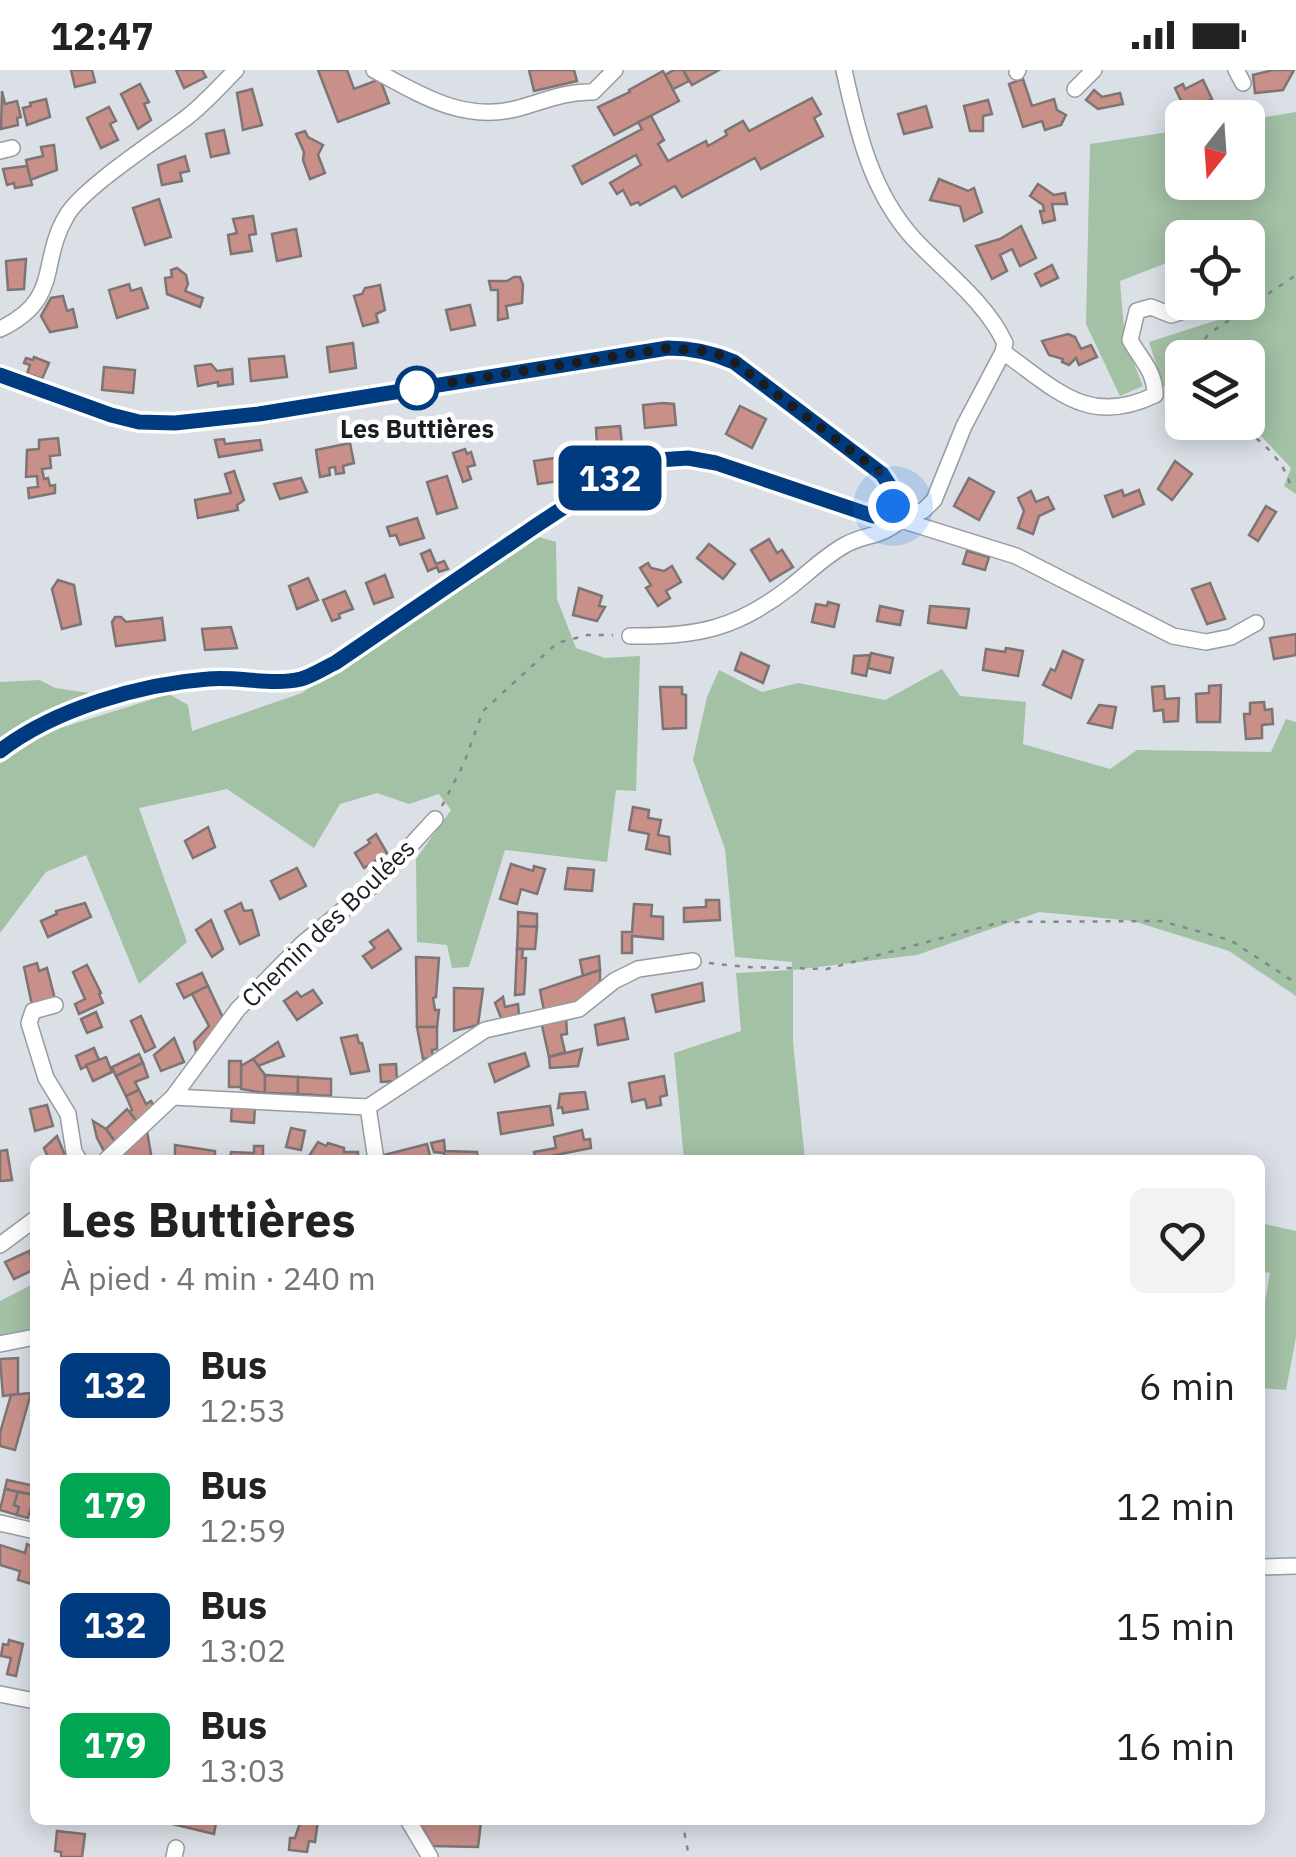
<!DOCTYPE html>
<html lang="fr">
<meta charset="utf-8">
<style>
body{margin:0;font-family:"IBM Plex Sans",sans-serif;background:#f2f2f2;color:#222;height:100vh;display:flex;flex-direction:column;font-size:38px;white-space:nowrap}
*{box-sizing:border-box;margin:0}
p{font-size:32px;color:#767676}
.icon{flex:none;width:55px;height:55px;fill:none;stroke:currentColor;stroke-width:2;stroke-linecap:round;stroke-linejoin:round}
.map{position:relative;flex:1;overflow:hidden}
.side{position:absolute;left:30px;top:1085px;width:1235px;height:670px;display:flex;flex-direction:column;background:#fff;border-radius:15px;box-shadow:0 5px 25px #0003}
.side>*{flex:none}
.badge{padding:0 20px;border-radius:15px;font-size:35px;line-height:65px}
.needle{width:65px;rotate:197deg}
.buttons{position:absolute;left:1165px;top:30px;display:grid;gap:20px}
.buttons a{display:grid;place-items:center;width:100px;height:100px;border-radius:15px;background:#fff;box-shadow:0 5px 25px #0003;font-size:50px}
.you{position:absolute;width:50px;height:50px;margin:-25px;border:8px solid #fff;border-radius:50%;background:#1a73e8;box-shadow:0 0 0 15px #1a73e833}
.map>.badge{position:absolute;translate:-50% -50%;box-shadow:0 0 0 5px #fff}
.round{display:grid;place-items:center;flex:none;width:105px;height:105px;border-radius:15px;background:#f2f2f2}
.head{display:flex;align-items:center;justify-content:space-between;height:170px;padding:0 30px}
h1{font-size:48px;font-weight:800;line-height:75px}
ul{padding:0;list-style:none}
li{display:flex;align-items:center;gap:30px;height:120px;padding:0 30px}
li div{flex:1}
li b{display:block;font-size:38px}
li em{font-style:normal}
li .badge{min-width:110px;font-weight:700;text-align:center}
.status{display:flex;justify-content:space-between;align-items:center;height:70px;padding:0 50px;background:#fff;direction:ltr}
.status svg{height:28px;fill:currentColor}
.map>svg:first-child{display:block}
.green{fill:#a3c1a5}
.building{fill:#c9908a;stroke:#7d7473;stroke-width:2.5}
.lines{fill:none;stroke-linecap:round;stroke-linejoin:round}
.minor-casing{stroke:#969ca2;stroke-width:18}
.path{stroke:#83888c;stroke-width:2.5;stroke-dasharray:5 8;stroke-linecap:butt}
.minor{stroke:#fff;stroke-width:15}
.line-casing{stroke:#fff;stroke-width:22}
.line{stroke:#003b80;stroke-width:15}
.walk{stroke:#1b1d20;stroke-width:10;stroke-dasharray:0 18}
.stop-dot{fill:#fff;stroke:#003b80;stroke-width:5}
.labels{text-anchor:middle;stroke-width:9;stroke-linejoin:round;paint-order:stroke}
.stop-label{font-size:25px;font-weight:bold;fill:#1b1d20;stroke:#fff}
.street-label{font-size:25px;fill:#1b1d20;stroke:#fff}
</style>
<div class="status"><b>12:47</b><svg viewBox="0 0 49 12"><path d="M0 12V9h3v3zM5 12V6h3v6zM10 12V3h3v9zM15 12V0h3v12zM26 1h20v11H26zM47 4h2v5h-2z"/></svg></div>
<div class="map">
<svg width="1296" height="1787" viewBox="0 0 1296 1787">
<rect width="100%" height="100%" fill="#dae0e6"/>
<g class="green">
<polygon points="1296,42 1296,424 1284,416 1291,398 1263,368 1242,353 1248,352 1248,288 1182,288 1182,322 1163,316 1149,272 1255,238 1248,223 1248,168 1182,168 1182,187 1120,211 1125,271 1143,316 1120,326 1086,254 1090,74 1182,60 1182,112 1248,112 1248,50"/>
<polygon points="535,466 556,472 557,529 576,578 605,588 640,586 636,721 616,720 607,792 505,780 469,897 452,898 447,875 417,872 416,789 451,740 439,724 409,734 377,723 340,734 314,778 227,719 139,738 187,872 139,914 86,785 46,802 0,863 0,694 48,662 169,624 188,635 192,661 302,623"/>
<polygon points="942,599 960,626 1026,632 1023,674 1110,699 1137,680 1271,682 1286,649 1296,652 1296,926 1229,881 1133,851 1039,842 917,885 793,900 793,972 805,1090 684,1090 674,983 741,961 736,903 792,900 792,892 735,887 725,779 693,690 707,627 719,600 762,622 798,613 885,630"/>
<polygon points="40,610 55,618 96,624 50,642 0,673 0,612"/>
<polygon points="1260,1153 1296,1161 1296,1267 1286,1320 1260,1318 1260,1261 1270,1203 1260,1201 1264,1186 1260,1184"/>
<polygon points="35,1213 35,1263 0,1265 0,1231"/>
</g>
<g class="building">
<polygon points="71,0 92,0 95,12 75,17"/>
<polygon points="176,0 202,0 206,7 184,18"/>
<polygon points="318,0 347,0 354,19 380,9 389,33 338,52"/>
<polygon points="529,0 574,0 577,11 534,21"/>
<polygon points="674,0 683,0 689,11 673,19 665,5"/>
<polygon points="683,0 719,0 692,15"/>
<polygon points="1273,0 1294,0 1283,20 1255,23 1253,5"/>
<polygon points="663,1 679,31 614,65 598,37 630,22 629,20"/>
<polygon points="1023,9 1032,36 1054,29 1057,40 1066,45 1061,55 1045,60 1042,51 1023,57 1009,14"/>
<polygon points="1203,10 1212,29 1186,41 1175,18 1183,14 1185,19"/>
<polygon points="140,14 149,32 144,34 151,50 138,59 121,24"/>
<polygon points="252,19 262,55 243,60 237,23"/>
<polygon points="1094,20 1102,27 1120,23 1123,34 1098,39 1086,30"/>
<polygon points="2,21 5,34 17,31 21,47 17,48 18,55 1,59"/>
<polygon points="812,28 821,44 814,48 823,66 761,99 755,88 682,127 675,116 640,135 638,132 631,135 623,120 617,124 610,113 641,95 636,85 582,114 573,96 642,59 638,52 651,46 664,70 658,74 668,91 706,71 708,76 727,65 725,61 743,51 749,61"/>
<polygon points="46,29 50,47 27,55 23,38 31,36 30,33"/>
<polygon points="988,30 992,44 983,46 983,61 970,61 964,36"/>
<polygon points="926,36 932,57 904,64 898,44"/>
<polygon points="109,37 116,51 110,54 118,70 101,78 87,48"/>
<polygon points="224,60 229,83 211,87 206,64"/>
<polygon points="305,61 308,67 323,75 318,85 325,103 310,109 303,90 304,82 296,64"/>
<polygon points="54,75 57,100 30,110 26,90 43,86 41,77"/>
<polygon points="185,86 189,101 180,103 182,111 162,115 158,95"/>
<polygon points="27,96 32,115 15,118 14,113 7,115 3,99"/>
<polygon points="939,109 968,121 974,118 982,142 964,151 960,136 930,130"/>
<polygon points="1038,114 1054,125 1065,123 1067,134 1052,134 1055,150 1043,153 1040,141 1044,141 1043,135 1030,126"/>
<polygon points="159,129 171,167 145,175 133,138"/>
<polygon points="253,146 256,164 249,165 252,181 231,184 228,165 237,163 233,149"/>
<polygon points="1021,156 1036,188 1020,196 1012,179 1000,185 1007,201 992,209 976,176 1000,169"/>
<polygon points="296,159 301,186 277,191 272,164"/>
<polygon points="26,189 24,219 8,220 6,191"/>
<polygon points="1052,195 1058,208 1041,216 1035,204"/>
<polygon points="177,198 186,205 188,214 185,221 203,228 200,237 167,224 165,208 172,207 171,200"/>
<polygon points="514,207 520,207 523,215 522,233 506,236 508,248 498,250 498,220 491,220 489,211 507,211"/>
<polygon points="129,214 131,221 141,218 148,238 117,248 109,220"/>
<polygon points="380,215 385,240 376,244 378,252 363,256 354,226 362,224 365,218"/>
<polygon points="63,226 67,241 73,239 77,257 50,262 41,246 51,228"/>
<polygon points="470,235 475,255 451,260 446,240"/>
<polygon points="1068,264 1075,267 1081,279 1091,275 1097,287 1079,295 1076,288 1069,295 1062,292 1063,289 1049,285 1042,271"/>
<polygon points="353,273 356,298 330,302 327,277"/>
<polygon points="284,286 287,307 251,311 249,289"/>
<polygon points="34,287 49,293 42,309 27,304 30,295 24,293 26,288 33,290"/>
<polygon points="211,294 217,301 232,299 233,314 218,316 218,312 198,316 195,296"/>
<polygon points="104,297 135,300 133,323 102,320"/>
<polygon points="663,333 674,334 676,355 645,358 643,335"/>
<polygon points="740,336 766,349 752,378 726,364"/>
<polygon points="620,356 622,374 597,376 596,358"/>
<polygon points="58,368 60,385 50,386 51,398 42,399 44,409 48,408 50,416 55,415 55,423 29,428 28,418 38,417 37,406 26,407 27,380 39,379 39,370"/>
<polygon points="224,369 225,374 260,370 262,380 219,387 215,370"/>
<polygon points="350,373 354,393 343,396 344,403 336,404 335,397 329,398 330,405 320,407 316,380"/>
<polygon points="465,379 467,384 471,382 475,395 467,397 471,409 463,412 453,383"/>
<polygon points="555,388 559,411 538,414 534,391"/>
<polygon points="1175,391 1192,404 1172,430 1158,419"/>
<polygon points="234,401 244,430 237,435 238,440 198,448 195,430 231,423 225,404"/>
<polygon points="447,406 457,438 437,444 427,412"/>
<polygon points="301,408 307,422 280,429 274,414"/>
<polygon points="969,408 994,422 979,450 954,436"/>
<polygon points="1122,420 1124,426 1139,420 1144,434 1113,447 1105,426"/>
<polygon points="1031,421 1036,432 1048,427 1054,439 1039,446 1033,464 1018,458 1024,441 1018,428"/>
<polygon points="1266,436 1276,442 1258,471 1249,465"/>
<polygon points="417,448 424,468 400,475 396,465 390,466 387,457"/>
<polygon points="769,469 777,483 782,480 793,497 770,511 751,480"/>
<polygon points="709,474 735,494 723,509 697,488"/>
<polygon points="430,480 436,494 444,491 448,499 439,502 437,497 428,501 421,484"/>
<polygon points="967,481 989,487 985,500 963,494"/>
<polygon points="648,493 651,498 664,501 672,496 681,512 666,521 670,528 658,536 646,518 651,515 640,498"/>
<polygon points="385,505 393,527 374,534 366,513"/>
<polygon points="308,508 318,530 297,539 289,516"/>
<polygon points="58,510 74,515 81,554 62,559 52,519"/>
<polygon points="1210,513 1225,549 1207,554 1192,519"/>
<polygon points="579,518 602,526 599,536 605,537 597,551 573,545"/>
<polygon points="345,521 353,539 339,544 340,548 332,551 323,530"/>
<polygon points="828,532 839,535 834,557 812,552 816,534 827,536"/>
<polygon points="880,536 903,541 900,555 877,551"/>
<polygon points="930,536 969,539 966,558 928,553"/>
<polygon points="115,547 121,547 126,552 162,548 165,570 116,576 112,552"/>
<polygon points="231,557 237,578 205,580 202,559"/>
<polygon points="1296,564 1296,585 1274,589 1270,568"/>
<polygon points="1006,578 1023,581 1018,606 983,600 986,579 1005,582"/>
<polygon points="1063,581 1083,590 1071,628 1043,615 1051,599 1055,601"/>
<polygon points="741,583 769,596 763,613 735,600"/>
<polygon points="871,583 893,588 890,603 868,598"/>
<polygon points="870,585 866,606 852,603 854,586"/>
<polygon points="1221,615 1220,652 1197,652 1196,624 1209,623 1209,616"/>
<polygon points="1164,616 1165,629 1179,628 1178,651 1164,652 1163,640 1154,641 1152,617"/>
<polygon points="660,617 682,617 682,624 686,625 686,658 663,659"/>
<polygon points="1264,632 1265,640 1272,639 1273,654 1262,655 1262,668 1246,669 1244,644 1250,644 1250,633"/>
<polygon points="1099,635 1116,637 1112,658 1088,653"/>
<polygon points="633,737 649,740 648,748 661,750 658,765 669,767 670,784 646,779 649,764 629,760"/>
<polygon points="208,757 215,777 193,788 185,771"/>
<polygon points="376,764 387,783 364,798 355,783 370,773 368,770"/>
<polygon points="511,794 533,801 534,796 545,799 537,824 521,819 517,834 500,829"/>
<polygon points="297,798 306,816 280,829 271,811"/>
<polygon points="568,798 594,800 592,821 565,819"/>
<polygon points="706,830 719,830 720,850 684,852 684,838 706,837"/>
<polygon points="85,833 91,847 48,867 41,851 57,844 56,841"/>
<polygon points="241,833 244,841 252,840 259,865 240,874 225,841"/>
<polygon points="634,834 652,835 651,846 663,847 663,869 632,866 632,883 622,883 622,862 632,862"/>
<polygon points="518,842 537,844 537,857 518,856"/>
<polygon points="211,850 223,879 212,887 196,860"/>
<polygon points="518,856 537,857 535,879 517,879"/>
<polygon points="388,860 401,879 372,898 363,886 375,878 370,872"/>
<polygon points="517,879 523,879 522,888 526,888 525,910 524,924 515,925"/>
<polygon points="599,886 600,900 583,906 580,890"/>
<polygon points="416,887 439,888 436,927 433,928 435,940 439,940 437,957 417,957"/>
<polygon points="37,893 39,901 47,898 55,929 32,935 24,897"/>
<polygon points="87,895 101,923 99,924 103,933 79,944 75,934 85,929 73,902"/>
<polygon points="600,900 600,915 573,934 544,941 540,920"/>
<polygon points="202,903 208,916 184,928 177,914"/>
<polygon points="702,913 704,931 656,942 652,925"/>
<polygon points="208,916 224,950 196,982 194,972 209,956 192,924"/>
<polygon points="454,918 483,919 478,955 454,961"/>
<polygon points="313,920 322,933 297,950 284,931 297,922 301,927"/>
<polygon points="503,927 505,937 518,934 519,946 502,950 495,933"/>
<polygon points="96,942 102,957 87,963 81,949"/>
<polygon points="141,946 155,977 145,982 131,951"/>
<polygon points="566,947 567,964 561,965 565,982 549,987 541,951"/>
<polygon points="624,948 628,969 598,975 595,955"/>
<polygon points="417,957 437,957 437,979 432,980 433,987 423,989"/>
<polygon points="357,965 359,973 362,973 369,1001 351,1004 341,968"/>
<polygon points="174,968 184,992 161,1001 154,985"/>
<polygon points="278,972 284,986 258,996 253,989"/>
<polygon points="94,978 99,990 81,999 76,986"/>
<polygon points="582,979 578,996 550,998 549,987"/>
<polygon points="525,983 529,996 495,1012 489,994"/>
<polygon points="139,984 143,993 116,1006 112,997"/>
<polygon points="106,987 112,1002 93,1011 86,995"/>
<polygon points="253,989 265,1005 265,1023 241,1019 241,996"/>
<rect x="229" y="991" width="12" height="26"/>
<polygon points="143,993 148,1007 135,1012 139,1020 126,1026 116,1006"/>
<polygon points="396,994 397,1011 381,1012 380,995"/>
<polygon points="265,1005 298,1007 298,1024 265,1023"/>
<polygon points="664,1006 667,1025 660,1027 661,1035 647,1038 645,1029 632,1032 629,1013"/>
<polygon points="298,1007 331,1009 331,1026 298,1024"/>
<polygon points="139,1020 146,1034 151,1031 155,1038 137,1052 129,1042 132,1040 126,1026"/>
<polygon points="585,1022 588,1039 563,1043 562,1037 558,1038 560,1024"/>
<polygon points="232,1034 255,1035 254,1053 231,1051"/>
<polygon points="47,1035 53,1056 35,1061 30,1039"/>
<polygon points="550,1036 553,1055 501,1064 498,1043"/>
<polygon points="127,1039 138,1053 116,1073 106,1059"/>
<polygon points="93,1051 106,1059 116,1073 105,1083 97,1068"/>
<polygon points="291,1058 305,1061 301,1080 286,1077"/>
<polygon points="582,1060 584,1070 590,1069 591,1078 551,1086 552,1090 536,1090 534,1082 556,1078 554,1067"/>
<polygon points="147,1061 152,1090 124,1087 122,1083"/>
<polygon points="57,1066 64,1083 67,1081 72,1090 49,1090 44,1078"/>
<polygon points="444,1070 445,1081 477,1082 478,1090 444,1090 444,1083 434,1082 431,1073"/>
<polygon points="318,1072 326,1076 328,1073 344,1078 344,1082 358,1082 358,1090 316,1090 309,1086"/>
<polygon points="427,1074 431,1090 384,1090 384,1085"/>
<polygon points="175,1075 215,1081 215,1090 175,1090"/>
<polygon points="254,1076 263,1076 263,1090 230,1090 231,1082 254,1083"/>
<polygon points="7,1080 12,1110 0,1111 0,1081"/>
<polygon points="29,1181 35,1199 14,1209 5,1192"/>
<polygon points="18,1288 18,1324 3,1326 0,1289"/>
<polygon points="31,1323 15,1380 0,1376 0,1363 11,1325"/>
<polygon points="7,1410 35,1416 35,1425 5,1419"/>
<polygon points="5,1419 18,1422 14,1435 19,1437 17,1445 0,1440"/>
<polygon points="18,1422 34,1425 28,1448 17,1445 19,1437 14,1435"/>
<polygon points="27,1474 35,1478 35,1515 18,1510 20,1501 0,1495 0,1475 25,1483"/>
<polygon points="9,1570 23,1574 16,1606 7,1604 11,1588 1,1586 3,1574 8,1575"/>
<polygon points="210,1750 210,1753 216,1753 214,1764 160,1751"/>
<polygon points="301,1750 318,1750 315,1772 309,1771 307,1782 289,1780 290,1768 295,1768"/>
<polygon points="417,1750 481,1752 478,1777 433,1776"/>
<polygon points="57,1761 85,1764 82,1787 61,1787 61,1782 55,1781"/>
</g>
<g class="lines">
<defs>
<g id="minor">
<path d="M374,0c45,24 88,52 141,39 27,-7 50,-18 78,-17l22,-22"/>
<path d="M844,0c13,60 27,122 70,169 31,33 71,62 91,104l-2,9 -39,74 -30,74 -10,10 -23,10 -4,-2"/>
<polyline points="1236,0 1243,13"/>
<polyline points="1017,2 1018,0"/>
<polyline points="1075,19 1094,0"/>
<polyline points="0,81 12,78"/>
<path d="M0,259c63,-30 38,-66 67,-114 17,-28 90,-75 119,-97 18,-14 34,-32 50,-48"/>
<path d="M1003,282c54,38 85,75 152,43 0,-24 -14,-35 -25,-55l7,-29 14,-4 20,8 42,-13"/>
<path d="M0,305l111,40 28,7 36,1 84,-9 408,-66c25,0 44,4 67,14l148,112c10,11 14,17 11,32l-20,9 -156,-52 -29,-5 -45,3 -19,7 -87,57 -202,138c-11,5 -23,13 -34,16 -29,8 -63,-3 -93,0 -68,5 -153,30 -208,72"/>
<path d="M630,566c66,1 106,-7 159,-48 18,-14 36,-32 56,-43 22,-12 33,-6 56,-25l115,36 157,80 33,6 25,-5 25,-14"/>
<polyline points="55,935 33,941 29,953 46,1008 68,1044 74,1082 79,1090"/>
<polyline points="173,1027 368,1037 485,960 579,939 614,911 638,899 693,891"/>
<polyline points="368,1037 376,1090"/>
<polyline points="106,1090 173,1027 238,939 302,874 378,811 435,749"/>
<polyline points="0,1175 35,1149"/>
<polyline points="0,1274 35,1267"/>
<polyline points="0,1453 35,1461"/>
<polyline points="1260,1497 1296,1496"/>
<polyline points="0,1624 35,1631"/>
<polyline points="408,1750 430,1787"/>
<polyline points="174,1787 176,1778"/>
</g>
</defs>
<use href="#minor" class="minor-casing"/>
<g class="path">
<polyline points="1187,288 1210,263 1296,205"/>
<polyline points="1169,308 1182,293"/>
<polyline points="1172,326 1182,328"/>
<path d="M1236,352c22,17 49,37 55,66"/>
<polyline points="442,736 464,693 483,641 557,573 588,565 613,565"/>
<polyline points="709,893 746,897 827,899 1001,852 1161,851 1230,870 1296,913"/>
<polyline points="682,1750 689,1787"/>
</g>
<use href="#minor" class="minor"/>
</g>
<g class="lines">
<defs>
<path id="line" d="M0,305l111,40 28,7 36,1 84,-9 409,-66c24,0 43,4 66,14l148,112 13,20 -2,12 -20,10 -157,-53 -28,-5 -45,3 -19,7 -87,57 -202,138c-11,5 -23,13 -34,16 -29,7 -63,-3 -93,0 -67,5 -154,30 -208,72"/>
</defs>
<use href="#line" class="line-casing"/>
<use href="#line" class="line"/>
<polyline class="walk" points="417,318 668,278 713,282 734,292 882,404 895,424 893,436"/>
</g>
<circle class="stop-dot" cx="417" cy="318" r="20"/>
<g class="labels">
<g class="stop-label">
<text x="417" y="368">Les Buttières</text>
</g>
<g class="street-label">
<text transform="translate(328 853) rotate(-44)" y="9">Chemin des Boulées</text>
</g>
</g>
</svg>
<div class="buttons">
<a><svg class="needle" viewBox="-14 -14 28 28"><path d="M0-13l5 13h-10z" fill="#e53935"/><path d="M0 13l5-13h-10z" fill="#767676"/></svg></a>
<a><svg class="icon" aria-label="locate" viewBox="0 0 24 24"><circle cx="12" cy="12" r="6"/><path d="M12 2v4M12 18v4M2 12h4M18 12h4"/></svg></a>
<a><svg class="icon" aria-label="layers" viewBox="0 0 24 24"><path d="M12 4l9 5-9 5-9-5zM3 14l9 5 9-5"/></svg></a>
</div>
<div class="you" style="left:893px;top:436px"></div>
<b class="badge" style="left:610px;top:408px;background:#003b80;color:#fff">132</b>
<section class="side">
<div class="head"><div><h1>Les Buttières</h1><p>À pied · 4 min · 240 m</p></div><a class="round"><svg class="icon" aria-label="heart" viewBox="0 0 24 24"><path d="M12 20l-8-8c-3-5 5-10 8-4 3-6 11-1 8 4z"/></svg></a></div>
<ul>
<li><span class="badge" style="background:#003b80;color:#fff">132</span><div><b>Bus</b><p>12:53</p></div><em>6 min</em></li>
<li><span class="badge" style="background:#00a651;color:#fff">179</span><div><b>Bus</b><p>12:59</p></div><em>12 min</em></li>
<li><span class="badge" style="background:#003b80;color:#fff">132</span><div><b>Bus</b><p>13:02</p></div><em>15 min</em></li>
<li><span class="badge" style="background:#00a651;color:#fff">179</span><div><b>Bus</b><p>13:03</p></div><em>16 min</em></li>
</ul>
</section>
</div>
